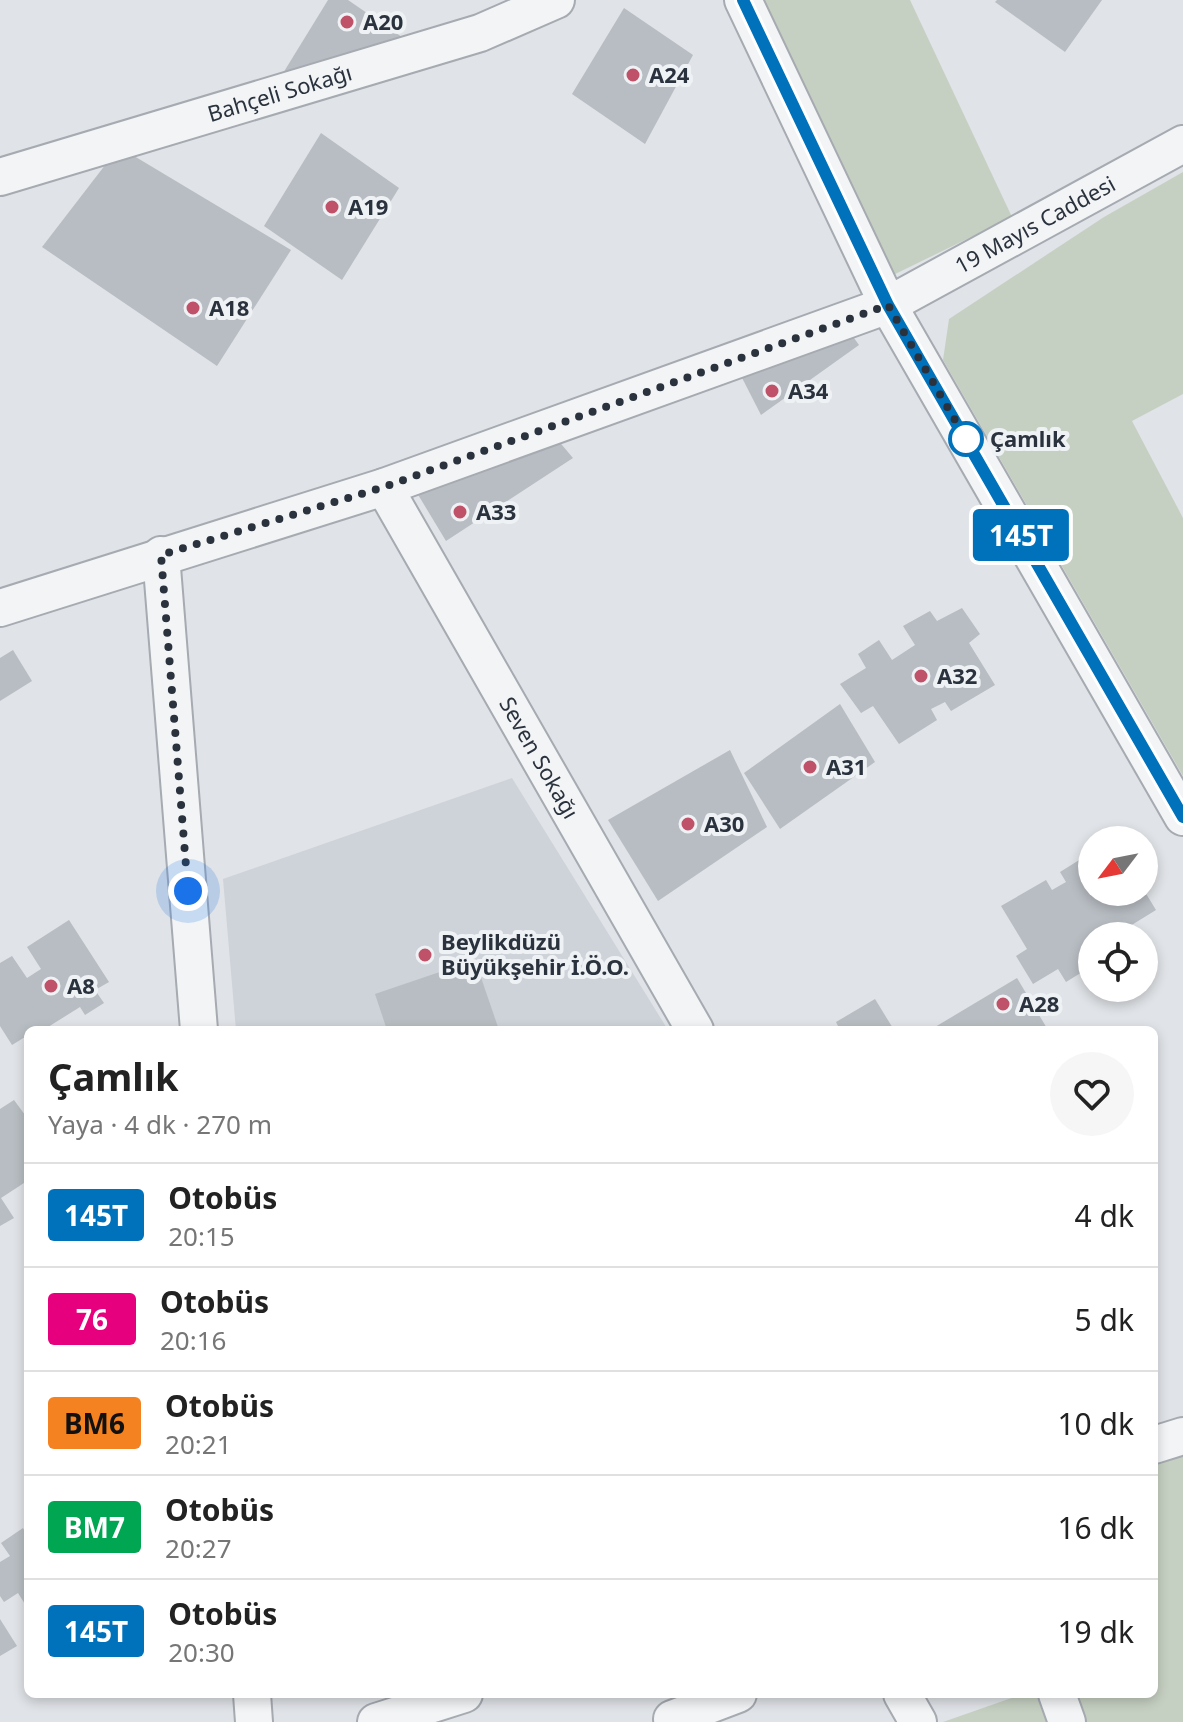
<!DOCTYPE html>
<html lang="tr">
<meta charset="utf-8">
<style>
body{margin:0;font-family:"Noto Sans",sans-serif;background:#f6f6f6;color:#222;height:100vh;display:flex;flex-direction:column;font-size:30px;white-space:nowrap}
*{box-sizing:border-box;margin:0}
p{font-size:26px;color:#767676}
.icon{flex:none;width:44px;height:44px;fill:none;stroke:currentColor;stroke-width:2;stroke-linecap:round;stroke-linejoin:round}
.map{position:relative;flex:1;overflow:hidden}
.sheet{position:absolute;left:24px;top:1026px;width:1134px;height:672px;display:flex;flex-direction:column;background:#fff;border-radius:12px;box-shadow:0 4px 12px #0003}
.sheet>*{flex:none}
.badge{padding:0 16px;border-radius:6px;font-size:28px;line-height:52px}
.needle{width:52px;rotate:238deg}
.controls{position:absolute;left:1078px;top:826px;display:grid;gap:16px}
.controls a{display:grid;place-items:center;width:80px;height:80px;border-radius:50%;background:#fff;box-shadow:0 4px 12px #0003;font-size:40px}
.you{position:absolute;width:40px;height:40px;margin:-20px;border:6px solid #fff;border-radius:50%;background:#1a73e8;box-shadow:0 0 0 12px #1a73e833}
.map>.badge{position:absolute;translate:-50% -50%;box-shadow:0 0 0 4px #fff}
.round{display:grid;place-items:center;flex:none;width:84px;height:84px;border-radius:42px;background:#f6f6f6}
.headline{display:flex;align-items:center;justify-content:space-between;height:136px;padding:0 24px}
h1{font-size:38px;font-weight:700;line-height:60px}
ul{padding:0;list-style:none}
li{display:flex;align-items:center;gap:24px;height:104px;padding:0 24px;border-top:2px solid #e0e0e0}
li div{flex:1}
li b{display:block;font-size:30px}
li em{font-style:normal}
li .badge{min-width:88px;font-weight:700;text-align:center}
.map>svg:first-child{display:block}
.built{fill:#ced2d9}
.green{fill:#c6d0c2}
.building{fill:#b8bdc3}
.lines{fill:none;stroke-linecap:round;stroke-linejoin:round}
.minor-casing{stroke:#a6aab1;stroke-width:40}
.minor{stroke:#f2f4f6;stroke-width:36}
.line-casing{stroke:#fff;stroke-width:18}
.line{stroke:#0072bc;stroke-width:12}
.walk{stroke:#2a323d;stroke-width:8;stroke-dasharray:0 14.4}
.poi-dot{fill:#bf5269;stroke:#eff2f5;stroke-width:3}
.stop-dot{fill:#fff;stroke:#0072bc;stroke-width:4}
.labels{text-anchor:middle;stroke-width:8;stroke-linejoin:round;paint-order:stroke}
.poi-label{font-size:22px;font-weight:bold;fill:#2a323d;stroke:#eff2f5;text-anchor:start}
.street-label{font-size:22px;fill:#2a323d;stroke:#eff2f5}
.stop-label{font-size:22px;font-weight:bold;fill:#2a323d;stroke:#eff2f5;text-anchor:start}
</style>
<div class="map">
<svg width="1183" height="1722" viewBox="0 0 1183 1722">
<rect width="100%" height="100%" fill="#e0e3e7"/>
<polygon class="built" points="512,778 668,1030 236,1030 223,879"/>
<g class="green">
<polygon points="761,0 910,0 1012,217 885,279"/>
<polygon points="1183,172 1183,394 1132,421 1183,518 1183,776 943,360 949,319 1104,217"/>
<polygon points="1183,1456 1183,1722 1087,1722 1078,1694 1154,1694 1154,1465"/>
<polygon points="1023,1694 1041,1694 1050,1722 943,1722"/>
</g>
<g class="building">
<polygon points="328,0 348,0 412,44 277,83"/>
<polygon points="997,0 1102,0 1065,52 995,2"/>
<polygon points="624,8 693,55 645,144 572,94"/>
<polygon points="321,133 399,188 342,280 264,226"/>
<polygon points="119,147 291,250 217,366 42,247"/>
<polygon points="849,331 859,345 761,415 736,366"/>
<polygon points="551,432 573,458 446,541 411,483"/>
<polygon points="962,608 980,634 969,643 995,685 951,711 945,702 931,709 937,720 899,744 873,706 861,713 840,684 866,668 858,654 879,640 892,660 915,645 903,626 930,611 937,621"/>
<polygon points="13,650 32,681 0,701 0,658"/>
<polygon points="840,704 875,762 780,829 744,773"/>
<polygon points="730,750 767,827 658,901 608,820"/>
<polygon points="1092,852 1092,892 1145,892 1156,910 1130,926 1136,936 1107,936 1105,932 1092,936 1092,940 1081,947 1092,966 1066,982 1058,969 1033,984 1016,956 1027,949 1001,906 1046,880 1052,890 1066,882 1060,872"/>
<polygon points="69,920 109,982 95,990 104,1003 85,1015 80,1007 48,1027 50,1030 28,1030 28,1041 25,1037 12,1045 0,1026 0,963 12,956 27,978 41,969 27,947"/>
<polygon points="475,960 499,1030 387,1030 375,994"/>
<polygon points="1017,978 1048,1030 930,1030"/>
<polygon points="875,999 894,1030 840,1030 836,1022"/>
<polygon points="14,1100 28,1119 28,1189 24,1183 1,1198 14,1218 0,1226 0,1109"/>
<polygon points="23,1528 28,1537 28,1609 18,1593 4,1602 0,1596 0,1562 10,1556 1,1543"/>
<polygon points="0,1619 17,1646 0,1656"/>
</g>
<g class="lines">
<defs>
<g id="minor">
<polyline points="743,0 888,305 1183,817"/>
<path id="s1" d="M0,177l480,-144 76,-33"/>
<path id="s2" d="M384,487l311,543"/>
<polyline points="161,555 199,1030"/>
<path id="s3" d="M0,608l384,-121 504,-182 295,-161"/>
<polyline points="1154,1445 1183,1436"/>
<polyline points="252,1694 254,1722"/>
<polyline points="902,1694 918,1722"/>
<polyline points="1057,1694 1067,1722"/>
<polyline points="672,1719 738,1694"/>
<polyline points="376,1722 464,1694"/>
</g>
</defs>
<use href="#minor" class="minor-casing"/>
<use href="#minor" class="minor"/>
</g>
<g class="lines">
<defs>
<polyline id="line" points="743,0 888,305 1183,817"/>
</defs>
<use href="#line" class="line-casing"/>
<use href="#line" class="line"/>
<polyline class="walk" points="188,891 161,555 384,487 888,305 966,439"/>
</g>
<g class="poi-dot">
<circle cx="347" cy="22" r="8"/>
<circle cx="633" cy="75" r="8"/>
<circle cx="332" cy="207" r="8"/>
<circle cx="193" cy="308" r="8"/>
<circle cx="772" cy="391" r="8"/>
<circle cx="460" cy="512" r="8"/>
<circle cx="921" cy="676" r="8"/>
<circle cx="810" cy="767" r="8"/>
<circle cx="688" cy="824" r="8"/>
<circle cx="425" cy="955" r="8"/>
<circle cx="51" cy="986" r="8"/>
<circle cx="1003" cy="1004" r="8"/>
</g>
<circle class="stop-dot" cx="966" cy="439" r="16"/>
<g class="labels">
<g class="poi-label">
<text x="363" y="30">A20</text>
<text x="649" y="83">A24</text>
<text x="348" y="215">A19</text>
<text x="209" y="316">A18</text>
<text x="788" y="399">A34</text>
<text x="476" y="520">A33</text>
<text x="937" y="684">A32</text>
<text x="826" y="775">A31</text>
<text x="704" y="832">A30</text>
<text x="441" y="950">Beylikdüzü<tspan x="441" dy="25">Büyükşehir İ.Ö.O.</tspan></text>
<text x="67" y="994">A8</text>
<text x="1019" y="1012">A28</text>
</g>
<g class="street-label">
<text dy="8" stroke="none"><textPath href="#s1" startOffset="292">Bahçeli Sokağı</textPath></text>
<text dy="8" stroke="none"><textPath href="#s3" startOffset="1106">19 Mayıs Caddesi</textPath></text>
<text dy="8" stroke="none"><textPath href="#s2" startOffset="312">Seven Sokağı</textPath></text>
</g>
<g class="stop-label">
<text x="990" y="447">Çamlık</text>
</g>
</g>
</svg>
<div class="controls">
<a><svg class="needle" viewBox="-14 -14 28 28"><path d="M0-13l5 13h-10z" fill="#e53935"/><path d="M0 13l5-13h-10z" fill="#767676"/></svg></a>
<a><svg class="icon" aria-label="locate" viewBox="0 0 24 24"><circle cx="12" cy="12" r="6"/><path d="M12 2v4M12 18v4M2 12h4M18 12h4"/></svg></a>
</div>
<div class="you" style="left:188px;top:891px"></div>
<b class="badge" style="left:1021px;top:535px;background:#0072bc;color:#fff">145T</b>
<section class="sheet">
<div class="headline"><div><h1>Çamlık</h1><p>Yaya · 4 dk · 270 m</p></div><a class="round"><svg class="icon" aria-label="heart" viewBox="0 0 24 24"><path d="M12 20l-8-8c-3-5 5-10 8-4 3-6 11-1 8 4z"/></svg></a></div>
<ul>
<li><span class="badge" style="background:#0072bc;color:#fff">145T</span><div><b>Otobüs</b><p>20:15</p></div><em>4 dk</em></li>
<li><span class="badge" style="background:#e6007e;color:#fff">76</span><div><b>Otobüs</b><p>20:16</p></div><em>5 dk</em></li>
<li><span class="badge" style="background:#f58220;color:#111">BM6</span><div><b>Otobüs</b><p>20:21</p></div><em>10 dk</em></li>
<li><span class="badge" style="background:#00a651;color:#fff">BM7</span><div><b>Otobüs</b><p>20:27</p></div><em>16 dk</em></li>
<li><span class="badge" style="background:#0072bc;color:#fff">145T</span><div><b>Otobüs</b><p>20:30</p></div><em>19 dk</em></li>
</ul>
</section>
</div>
